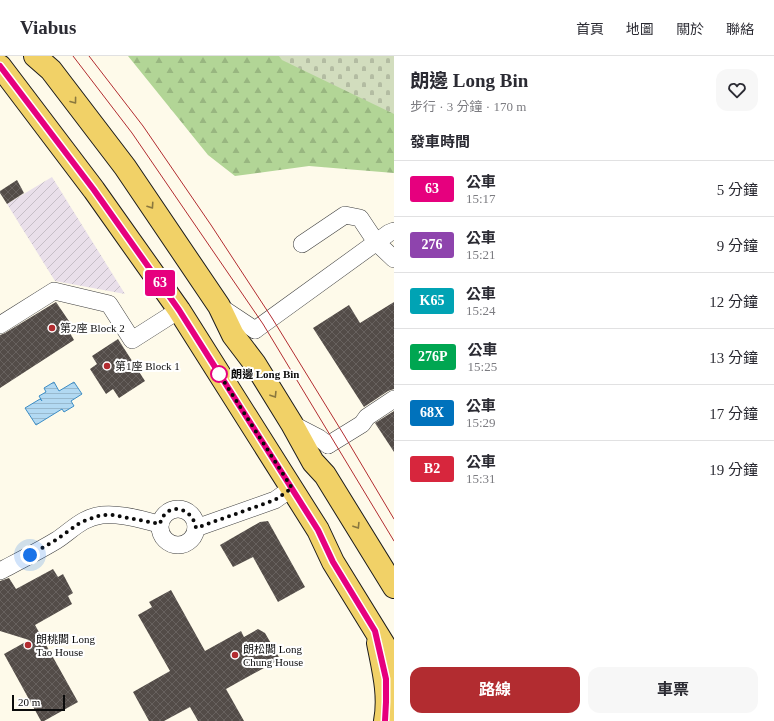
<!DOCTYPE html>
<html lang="zh-TW">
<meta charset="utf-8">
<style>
body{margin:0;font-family:"Times New Roman","Noto Sans TC",serif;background:#f7f7f7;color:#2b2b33;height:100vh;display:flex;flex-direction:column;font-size:15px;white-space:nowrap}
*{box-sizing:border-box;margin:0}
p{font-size:13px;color:#7c7c81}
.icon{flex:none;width:22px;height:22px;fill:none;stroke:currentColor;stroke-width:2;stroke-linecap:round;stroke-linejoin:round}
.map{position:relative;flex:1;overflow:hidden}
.details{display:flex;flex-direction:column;background:#fff;width:380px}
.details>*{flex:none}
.badge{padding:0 8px;border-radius:3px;font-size:14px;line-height:26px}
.scale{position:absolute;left:12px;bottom:10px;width:53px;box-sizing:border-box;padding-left:4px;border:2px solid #0b0b0b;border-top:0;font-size:11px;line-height:14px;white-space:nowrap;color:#0b0b0b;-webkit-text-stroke:3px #fff;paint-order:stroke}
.you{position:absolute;width:20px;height:20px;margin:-10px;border:3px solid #fff;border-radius:50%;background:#1a73e8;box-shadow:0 0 0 6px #1a73e833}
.map>.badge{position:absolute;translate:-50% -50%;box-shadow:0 0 0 2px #fff}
h2{padding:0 16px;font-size:15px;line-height:36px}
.round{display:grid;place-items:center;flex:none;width:42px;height:42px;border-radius:12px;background:#f7f7f7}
.summary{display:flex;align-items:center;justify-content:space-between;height:68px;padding:0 16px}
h1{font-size:19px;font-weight:700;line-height:30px}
.action{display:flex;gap:8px;margin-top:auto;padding:8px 16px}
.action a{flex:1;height:46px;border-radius:12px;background:#b22c30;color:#fff;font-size:16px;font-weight:700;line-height:46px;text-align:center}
.action a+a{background:#f7f7f7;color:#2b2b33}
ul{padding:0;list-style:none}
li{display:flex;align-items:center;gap:12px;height:56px;padding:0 16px;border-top:1px solid #e1e1e2}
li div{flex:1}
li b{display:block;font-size:15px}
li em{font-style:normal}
li .badge{min-width:44px;font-weight:700;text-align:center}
header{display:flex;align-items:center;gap:24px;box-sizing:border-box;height:56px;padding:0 20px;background:#fff;border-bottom:1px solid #e1e1e2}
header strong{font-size:19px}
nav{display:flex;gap:22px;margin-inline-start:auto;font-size:14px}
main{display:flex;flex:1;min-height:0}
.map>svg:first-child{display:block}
.industrial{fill:url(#industrial-furrows)}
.forest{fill:url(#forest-firs)}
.cemetery{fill:url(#cemetery-stones)}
.water{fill:url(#water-rules);stroke:#3d8dc5}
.building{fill:url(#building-cross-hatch)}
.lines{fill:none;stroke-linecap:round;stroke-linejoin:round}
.minor-casing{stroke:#3e3e3e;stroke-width:18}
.major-casing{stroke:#1c1c1c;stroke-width:24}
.minor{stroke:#fff;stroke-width:17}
.major{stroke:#f1d167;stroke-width:22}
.tram{stroke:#b22c30;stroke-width:1}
.oneway{stroke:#8a783e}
.line-casing{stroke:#fff;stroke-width:9}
.line{stroke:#e6007e;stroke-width:6}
.walk{stroke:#0b0b0b;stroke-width:4;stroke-dasharray:0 7.2}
.poi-dot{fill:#b22c30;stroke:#fff;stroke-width:1.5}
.stop-dot{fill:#fff;stroke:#e6007e;stroke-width:2}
.labels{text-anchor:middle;stroke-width:4;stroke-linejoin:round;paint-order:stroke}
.poi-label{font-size:11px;fill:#0b0b0b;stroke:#fff;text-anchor:start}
.stop-label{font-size:11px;font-weight:bold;fill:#0b0b0b;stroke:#fff;text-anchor:start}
</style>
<header>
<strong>Viabus</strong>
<nav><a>首頁</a><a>地圖</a><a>關於</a><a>聯絡</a></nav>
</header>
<main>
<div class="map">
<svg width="394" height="665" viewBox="0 0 394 665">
<defs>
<pattern id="industrial-furrows" width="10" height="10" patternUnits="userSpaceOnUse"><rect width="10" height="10" fill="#e9dfea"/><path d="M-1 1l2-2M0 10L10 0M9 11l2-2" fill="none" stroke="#c6bec7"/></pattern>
<pattern id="forest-firs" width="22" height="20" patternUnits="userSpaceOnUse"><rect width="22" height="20" fill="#b2d596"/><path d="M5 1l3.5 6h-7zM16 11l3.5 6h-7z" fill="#98b680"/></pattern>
<pattern id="cemetery-stones" width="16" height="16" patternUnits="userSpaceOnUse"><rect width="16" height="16" fill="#d2ddbe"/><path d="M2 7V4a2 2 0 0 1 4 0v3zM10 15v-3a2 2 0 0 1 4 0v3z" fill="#b3bca2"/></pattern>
<pattern id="water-rules" width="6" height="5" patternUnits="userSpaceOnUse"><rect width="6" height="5" fill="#b2d9f2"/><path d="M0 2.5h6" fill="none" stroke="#98b9ce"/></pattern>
<pattern id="building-cross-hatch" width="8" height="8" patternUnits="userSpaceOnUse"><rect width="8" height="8" fill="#534c48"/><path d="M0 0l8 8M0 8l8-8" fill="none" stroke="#67615e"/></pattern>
</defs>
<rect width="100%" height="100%" fill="#fefaea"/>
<polygon class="industrial" points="52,121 125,238 55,225 7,148"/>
<polygon class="forest" points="128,0 394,0 394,117 309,110 235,120 208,99"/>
<polygon class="cemetery" points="279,0 394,0 394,58 282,4"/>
<polygon class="water" points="54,326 59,335 74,326 82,338 71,345 74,350 64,356 62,353 36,369 25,352 40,343 42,345 39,340 46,336 44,332"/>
<g class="building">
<polygon points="17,124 24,137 7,148 0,137 0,135"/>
<polygon points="56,246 75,274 70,277 74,284 0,332 0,279 5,277"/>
<polygon points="394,246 394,333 388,335 364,351 313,272 349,249 360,267"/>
<polygon points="118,283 145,325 119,342 113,333 106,338 90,313 97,308 92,300"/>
<polygon points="394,355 394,396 375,367"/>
<polygon points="268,465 305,531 278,546 253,501 233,511 220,489 260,466"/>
<polygon points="53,513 58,521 63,518 73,537 68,540 72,548 35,569 78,646 44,665 41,665 4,598 29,584 0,575 0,525 9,522 16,533"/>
<polygon points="171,534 205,595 241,575 244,581 258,573 265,577 280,603 226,633 244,665 198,665 190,651 164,665 149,665 133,636 170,615 138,559 152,551 149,546"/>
</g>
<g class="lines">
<defs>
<g id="minor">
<polyline points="302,188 345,159 360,162 376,186 394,203"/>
<polyline points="219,250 255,274"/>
<polyline points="0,269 54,235 109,248 132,284 179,254"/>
<polyline points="255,274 389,177 394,175"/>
<polyline points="292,368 319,382 328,389"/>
<polyline points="328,389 362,368 367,361 394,343"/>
<circle cx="178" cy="471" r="18"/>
<polyline points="196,472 275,444 292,432"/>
<path d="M0,515c19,-10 39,-20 57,-31 15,-10 26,-23 45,-25 19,-2 40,5 58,9"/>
</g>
<g id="major">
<polyline points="35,0 51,14 125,111 219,250 233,279 255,308 292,368 313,406 325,419 394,531"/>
<polyline points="0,10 94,134 179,254 318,474 333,506 394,605"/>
<path d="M378,587c5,26 12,52 7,78"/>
</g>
</defs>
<use href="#minor" class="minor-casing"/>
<use href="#major" class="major-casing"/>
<use href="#minor" class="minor"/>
<use href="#major" class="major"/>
<g class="tram">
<polyline points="73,0 132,77 263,268 394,485"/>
<polyline points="89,0 143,70 211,169 272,262 344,379 394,463"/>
</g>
</g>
<defs><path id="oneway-chevron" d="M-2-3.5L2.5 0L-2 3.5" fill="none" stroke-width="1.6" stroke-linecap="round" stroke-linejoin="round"/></defs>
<g class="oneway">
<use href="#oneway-chevron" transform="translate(74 45) rotate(53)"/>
<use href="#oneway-chevron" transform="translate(151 150) rotate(56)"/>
<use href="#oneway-chevron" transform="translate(274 339) rotate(58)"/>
<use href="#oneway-chevron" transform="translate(357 470) rotate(58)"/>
</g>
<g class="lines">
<defs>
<polyline id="line" points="0,10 94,134 179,254 318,474 333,506 375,575 386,623 386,646 385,665"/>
</defs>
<use href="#line" class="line-casing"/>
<use href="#line" class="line"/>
<path class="walk" d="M30,499l26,-15 25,-18 20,-7h12l47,9c5,-22 32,-19 36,4l79,-28 17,-12 -76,-119 3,5"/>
</g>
<g class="poi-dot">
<circle cx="52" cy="272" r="4"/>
<circle cx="107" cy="310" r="4"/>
<circle cx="28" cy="589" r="4"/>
<circle cx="235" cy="599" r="4"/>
</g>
<circle class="stop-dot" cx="219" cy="318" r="8"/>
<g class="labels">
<g class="poi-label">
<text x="60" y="276">第2座 Block 2</text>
<text x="115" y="314">第1座 Block 1</text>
<text x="36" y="587">朗桃閣 Long<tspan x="36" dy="13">Tao House</tspan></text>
<text x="243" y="597">朗松閣 Long<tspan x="243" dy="13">Chung House</tspan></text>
</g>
<g class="stop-label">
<text x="231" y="322">朗邊 Long Bin</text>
</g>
</g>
</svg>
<div class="scale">20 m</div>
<div class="you" style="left:30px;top:499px"></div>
<b class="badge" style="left:160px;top:227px;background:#e6007e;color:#fff">63</b>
</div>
<section class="details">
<div class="summary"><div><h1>朗邊 Long Bin</h1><p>步行 · 3 分鐘 · 170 m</p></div><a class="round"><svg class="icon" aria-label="heart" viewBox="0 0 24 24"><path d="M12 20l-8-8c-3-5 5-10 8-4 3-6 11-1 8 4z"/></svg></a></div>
<h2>發車時間</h2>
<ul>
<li><span class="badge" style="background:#e6007e;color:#fff">63</span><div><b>公車</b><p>15:17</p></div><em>5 分鐘</em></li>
<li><span class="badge" style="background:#8e44ad;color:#fff">276</span><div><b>公車</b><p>15:21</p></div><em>9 分鐘</em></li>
<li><span class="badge" style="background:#00a3b4;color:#fff">K65</span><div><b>公車</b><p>15:24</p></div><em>12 分鐘</em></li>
<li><span class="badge" style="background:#00a651;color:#fff">276P</span><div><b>公車</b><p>15:25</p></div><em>13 分鐘</em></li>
<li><span class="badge" style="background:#0072bc;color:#fff">68X</span><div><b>公車</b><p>15:29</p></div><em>17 分鐘</em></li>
<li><span class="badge" style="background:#d7263d;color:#fff">B2</span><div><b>公車</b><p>15:31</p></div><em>19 分鐘</em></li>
</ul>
<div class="action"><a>路線</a><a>車票</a></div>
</section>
</main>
